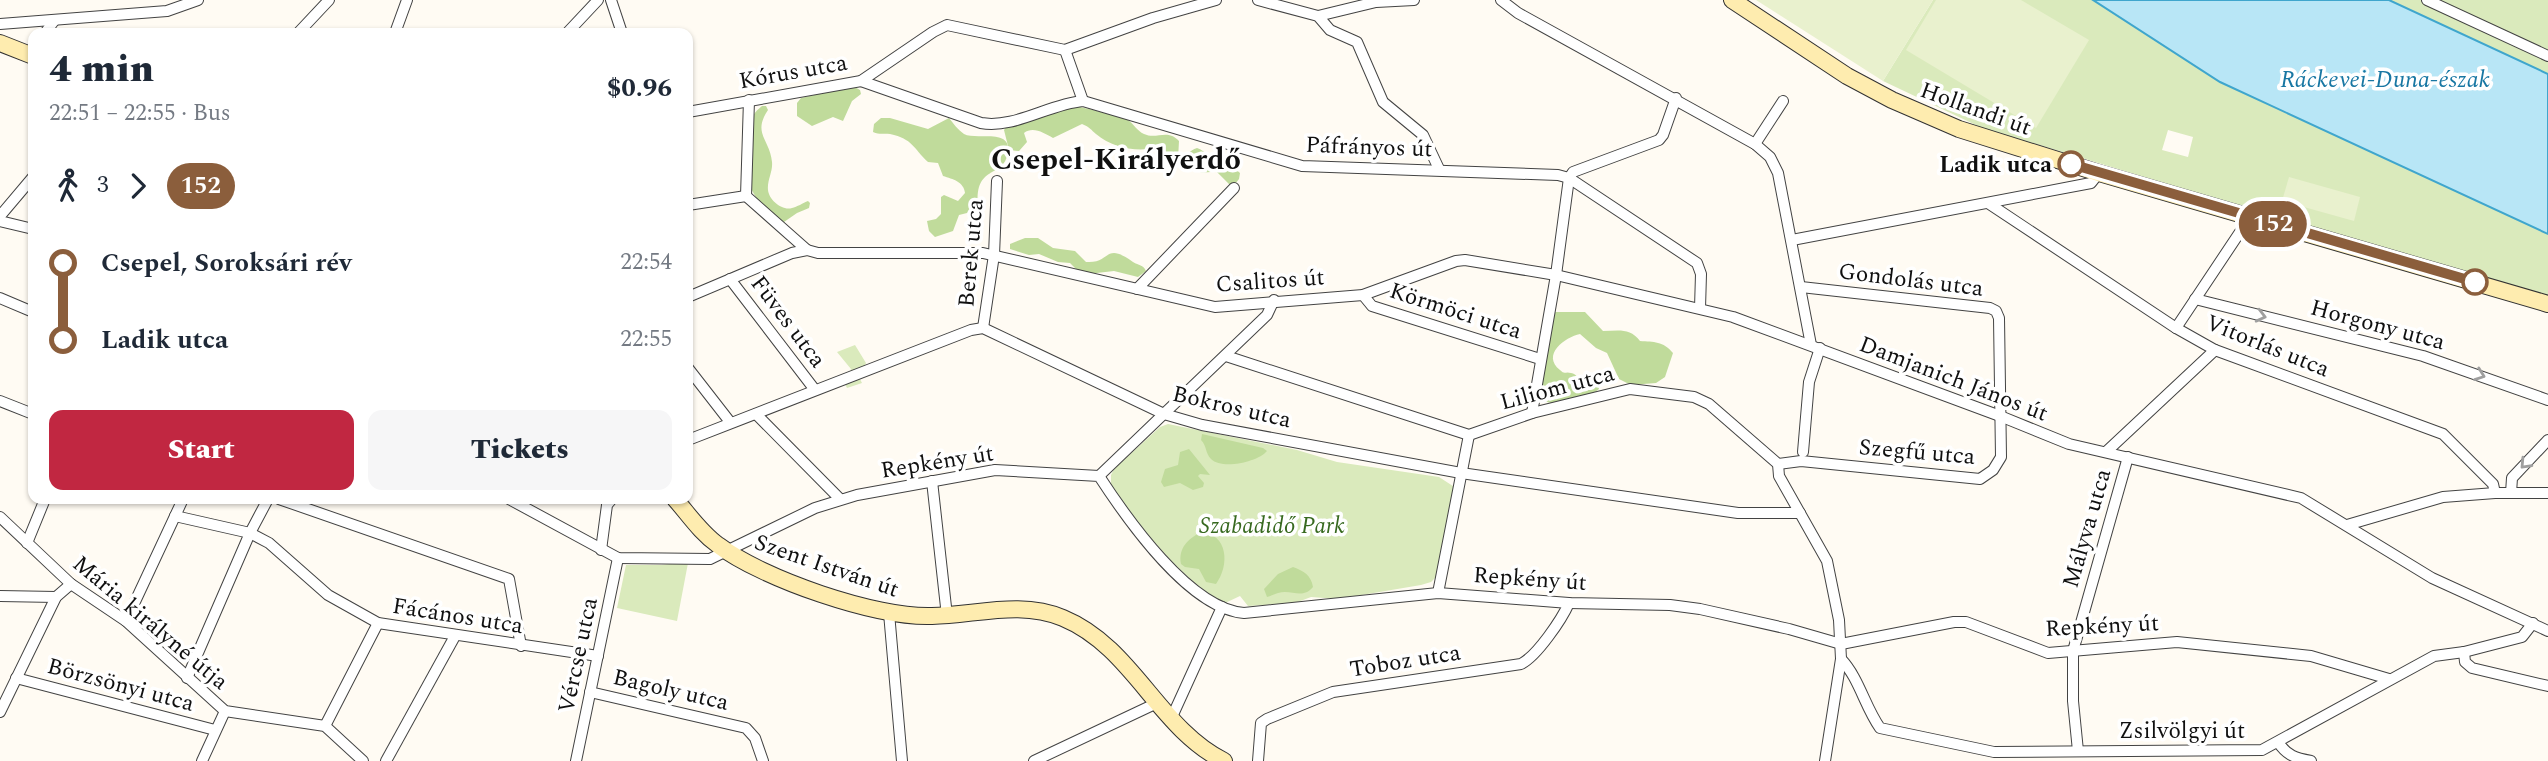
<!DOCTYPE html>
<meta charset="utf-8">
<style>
body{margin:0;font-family:Spectral,serif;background:#f6f6f7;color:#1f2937;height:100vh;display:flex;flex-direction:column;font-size:26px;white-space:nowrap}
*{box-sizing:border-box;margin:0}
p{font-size:23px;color:#747a83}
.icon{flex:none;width:38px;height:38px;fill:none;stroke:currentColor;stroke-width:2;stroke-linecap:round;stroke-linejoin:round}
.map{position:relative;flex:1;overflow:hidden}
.sheet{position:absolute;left:28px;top:28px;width:665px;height:476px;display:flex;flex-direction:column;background:#fff;border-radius:14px;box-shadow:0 2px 5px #0004}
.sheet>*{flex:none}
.badge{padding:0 14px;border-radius:23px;font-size:24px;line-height:46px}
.map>.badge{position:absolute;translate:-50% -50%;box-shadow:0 0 0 4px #fff}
.legs{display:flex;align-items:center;gap:10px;height:77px;padding:0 21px;font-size:23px}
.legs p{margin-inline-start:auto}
.overview{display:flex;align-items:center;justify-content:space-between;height:119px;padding:0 21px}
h1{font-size:38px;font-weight:800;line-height:52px}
.primary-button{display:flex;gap:14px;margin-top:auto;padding:14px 21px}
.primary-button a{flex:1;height:80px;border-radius:14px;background:#c12741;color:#fff;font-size:28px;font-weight:800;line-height:80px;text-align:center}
.primary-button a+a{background:#f6f6f7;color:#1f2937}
ul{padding:0 21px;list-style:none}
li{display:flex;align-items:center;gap:24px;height:77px;font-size:26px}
li i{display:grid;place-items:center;width:10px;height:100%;margin:0 9px;background:currentColor}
li i::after{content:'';width:18px;height:18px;margin:-9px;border:5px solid;border-radius:50%;background:#fff}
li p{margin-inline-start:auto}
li:first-child i{background:linear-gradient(#0000 50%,currentColor 0)}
li:last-child i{background:linear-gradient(currentColor 50%,#0000 0)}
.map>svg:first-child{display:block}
.green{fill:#daeabc;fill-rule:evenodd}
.forest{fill:#c0db9b}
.pitch{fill:#e9f1ce}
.water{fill:#b8e6f6;stroke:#3fa6cd;stroke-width:2}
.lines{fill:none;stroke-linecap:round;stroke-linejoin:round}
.street-casing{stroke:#434343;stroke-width:12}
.secondary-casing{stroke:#323232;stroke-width:18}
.street{stroke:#fff;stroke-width:10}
.secondary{stroke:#feecaf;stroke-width:16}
.oneway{stroke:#9f9f9f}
.line-1-casing{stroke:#fff;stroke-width:16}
.line-1{stroke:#8b5e3c;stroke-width:10}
.stop-1-dot{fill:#fff;stroke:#8b5e3c;stroke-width:3.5}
.labels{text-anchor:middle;stroke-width:7;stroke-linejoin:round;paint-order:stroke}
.street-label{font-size:23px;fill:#101010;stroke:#fff}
.stop-label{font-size:23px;font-weight:bold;fill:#101010;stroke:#fff;text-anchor:end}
.park-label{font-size:23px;font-style:italic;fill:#37691f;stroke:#fff}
.water-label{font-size:24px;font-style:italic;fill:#1877a3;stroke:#fff}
.district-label{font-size:30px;font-weight:bold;fill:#101010;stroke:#fff}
</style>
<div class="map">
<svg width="2548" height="761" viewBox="0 0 2548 761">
<rect width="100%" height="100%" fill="#fffbf3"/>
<g class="green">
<path d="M1933,0h160l127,82 328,152v66l-568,-173 -97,-46zM2168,130l25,7 -5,20 -26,-7z"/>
<polygon points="2389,0 2548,0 2548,74 2394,2"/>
<polygon points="855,345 866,363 859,377 862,383 847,388 845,384 851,369 837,352"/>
<path d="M1168,424l129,26 40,12 102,15 17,11 -19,88 -6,6 -10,3 -83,14 -27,-2 -16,6 -47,3 -8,-10 -17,8c-46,-30 -82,-75 -112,-120v-9l3,-6 46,-42z"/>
<polygon points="676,563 688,563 677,621 617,608 626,565 662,565"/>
</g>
<g class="forest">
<polygon points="853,86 860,90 861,94 852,101 843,121 833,117 812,126 797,116 797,103 801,98"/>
<path d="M762,106h4l2,4c-16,24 2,29 4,52 1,10 -5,18 -4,28 1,10 14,21 24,18 5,-1 11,-5 16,-7l2,2 -1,5 -12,5 -13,9c-14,-6 -33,-26 -35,-41 -2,-9 1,-53 3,-62 2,-6 5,-9 10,-13z"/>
<path d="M1075,106c7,1 47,11 53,14 6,4 9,11 16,14 13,6 23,-6 35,7l-1,18 -3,5 -5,2 -6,-6 -2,-8 -6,-4c-21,4 -43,0 -60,-14 -5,-4 -6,-7 -14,-10l-29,14c-9,-5 -20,-12 -29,-5l3,9 -8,9 -10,-1 -5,-20 3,-4z"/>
<path d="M881,118h9l38,11 21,-11c4,5 9,12 15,16 13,7 51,-8 43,22 -5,21 -32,10 -29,48l-11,9 -8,2 -6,16 -18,6 -6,-6 -2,-10 9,-2 5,-5v-17l3,-2 14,6 7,-8c-1,-11 -12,-14 -22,-17l-5,-13 -10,-1c-15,-14 -15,-23 -38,-28 -7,-1 -10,1 -17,-2l1,-8z"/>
<path d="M1197,148c9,3 12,10 20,14 9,5 16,4 23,11l-1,6 -4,5h-6l-12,-12c-14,0 -22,2 -34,-6 -1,-8 7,-16 14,-18z"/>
<path d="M1025,238h13l15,10 22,3 11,11c25,2 18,-21 47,0 6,4 10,2 13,9l-8,6 -24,-6 -26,3 -11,-4 -7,-7 -12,-1 -19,-8 -10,1 -19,-6v-5z"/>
<path d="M1556,312h29l18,19c14,0 27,-4 37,10 14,1 23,0 33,12l-8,24 -9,6 -25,2 -12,-6 -12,-26 -11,-5 -16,-14c-15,3 -39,21 -20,36 5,5 5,1 11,3 6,1 8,7 12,11l15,1 1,4c-11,10 -44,19 -57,11l-1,-7 12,-79z"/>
<path d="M1202,434l61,14 4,3c-9,11 -45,19 -56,8 -6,-6 -4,-13 -10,-19z"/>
<polygon points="1189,449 1210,475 1200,474 1198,476 1204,483 1203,487 1193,490 1180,483 1164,487 1161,482 1165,469 1178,465 1180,452"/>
<path d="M1201,532c27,2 29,33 15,52l-10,-2 -7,-13 -14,-2 -4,-3c-3,-16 7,-25 20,-32z"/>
<path d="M1293,567c11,4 18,8 20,20 -11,13 -21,2 -35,6 -4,1 -7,3 -11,4l-3,-8 14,-15z"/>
</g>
<g class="pitch">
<polygon points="1756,0 1933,0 1883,81"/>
<polygon points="1936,0 2021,0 2089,40 2036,128 1906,50"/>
<polygon points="2289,177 2360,197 2354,221 2282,201"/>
</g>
<polygon class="water" points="2093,0 2389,0 2548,74 2548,234 2220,82"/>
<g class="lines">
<defs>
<g id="street">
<polyline points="611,0 622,33"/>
<polyline points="1258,0 1318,16 1330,30 1357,42 1383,102 1423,135 1439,169"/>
<polyline points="1501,0 1518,13 1755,144 1770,157 1778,173 1811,345"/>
<polyline points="2427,0 2548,56"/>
<polyline points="1318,16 1376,2 1414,0"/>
<polyline points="0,24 167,11 198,0"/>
<polyline points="45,33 54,21"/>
<polyline points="298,33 329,0"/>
<polyline points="395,33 407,0"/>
<polyline points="567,33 598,0"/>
<polyline points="1065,50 1083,101"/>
<path d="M861,81l120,42c33,6 68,-19 102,-22l219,65 256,9 11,3 128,85 4,11 -1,34"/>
<polyline points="688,112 861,81 933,32 947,25 1065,50 1153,18 1216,0"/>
<polyline points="1755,144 1783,101"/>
<polyline points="1569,178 1573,172 1659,140 1663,135 1676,98"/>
<polyline points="746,196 749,100"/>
<polyline points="746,196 807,250"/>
<polyline points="1988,203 2176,328 2215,350 2443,434 2493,484 2495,493"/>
<polyline points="688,205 746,196"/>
<polyline points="0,216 33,177"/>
<polyline points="0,221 33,229"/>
<polyline points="1792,240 2091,183 2099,173"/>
<polyline points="730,279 815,390"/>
<polyline points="1137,289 1234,188"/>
<polyline points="1363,295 1372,306 1540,359"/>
<polyline points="688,297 792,253 807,250 818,253 983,253 1215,307 1363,295 1456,261 1465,260 1556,275 1733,317 2000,416 2069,444 2301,498 2432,578 2548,631"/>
<polyline points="0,298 33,312"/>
<polyline points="2195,299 2423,356 2548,400"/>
<polyline points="983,328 994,255 997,181"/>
<polyline points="2176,328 2250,217"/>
<polyline points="1226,356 1469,435 1532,413 1630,389 1694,397 1709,404 1778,464 1779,476 1827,561 1839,620 1841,659 1825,761"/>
<polyline points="688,368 730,422"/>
<polyline points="0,401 33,414"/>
<polyline points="1532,413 1556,275 1569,178"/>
<polyline points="756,414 840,499"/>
<polyline points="688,440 971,330 983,328 1164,414 1202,425 1461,473 1738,513 1800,513"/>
<polyline points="1803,452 1809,382 1820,348"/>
<polyline points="2106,452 2215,350"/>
<polyline points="1778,464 1801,461 1980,479 1993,470 2001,457 1999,318 1996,311 1990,308 1801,287"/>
<polyline points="1099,476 1267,315 1274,300"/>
<polyline points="932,481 947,616"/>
<polyline points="2511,493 2512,478 2548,440"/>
<polyline points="279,499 509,579 521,646"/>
<path d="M509,499l109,59 92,1 105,-51 42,-13 138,-25 104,6c28,43 91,133 145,137l194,-20 131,10 101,2 30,4 89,20 52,15 113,-22h12l82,31 129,-11 134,14 78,23"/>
<polyline points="175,516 250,533 269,543 328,595 378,623 598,656"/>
<polyline points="0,517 71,584 126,621 225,711 325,726 363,761"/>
<polyline points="2347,525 2443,497 2495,493 2548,493"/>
<polyline points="27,543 45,499"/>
<polyline points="601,550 607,505 612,499"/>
<polyline points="1438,593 1469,435"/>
<polyline points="0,596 56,597"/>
<polyline points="889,613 902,761"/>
<polyline points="126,621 183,499"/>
<polyline points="2464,652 2465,662 2472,668 2548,686"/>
<path d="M1841,659c18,19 24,48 39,69l114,24 268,-2 172,-94 30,-4 58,-15 11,-14"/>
<polyline points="16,678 215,730"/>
<polyline points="187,678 250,533 268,499"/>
<polyline points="590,692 746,728 755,738 763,761"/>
<polyline points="0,712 56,597 71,584"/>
<polyline points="1171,719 1222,607"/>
<polyline points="325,726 378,623"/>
<path d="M2278,742c9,14 18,16 33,19"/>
<polyline points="2078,751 2073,701 2073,651 2128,457"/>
<polyline points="202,761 225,711"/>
<polyline points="386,761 455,636"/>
<polyline points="576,761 618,558"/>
<polyline points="1034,761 1157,703"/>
<path d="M1258,761l3,-38 6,-4 66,-27 188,-28c16,-8 41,-45 48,-61"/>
</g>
<g id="secondary">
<polyline points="1732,0 1847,76 1892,100 1959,129 2099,173 2548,304"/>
<polyline points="0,43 33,56"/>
<path d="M675,499c14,16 26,34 43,46 45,34 158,73 214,71 44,-1 89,-16 131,2 70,29 95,110 161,143"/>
</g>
</defs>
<use href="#street" class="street-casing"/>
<use href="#secondary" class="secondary-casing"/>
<use href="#street" class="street"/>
<use href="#secondary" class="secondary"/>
</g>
<defs><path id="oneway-chevron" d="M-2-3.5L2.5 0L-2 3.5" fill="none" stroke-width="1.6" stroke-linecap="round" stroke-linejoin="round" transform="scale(1.75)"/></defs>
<g class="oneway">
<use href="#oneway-chevron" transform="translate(2261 316) rotate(14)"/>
<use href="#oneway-chevron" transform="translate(2480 375) rotate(20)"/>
<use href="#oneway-chevron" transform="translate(2525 464) rotate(133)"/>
</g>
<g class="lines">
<defs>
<polyline id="line-1" points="2071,164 2475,282"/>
</defs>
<use href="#line-1" class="line-1-casing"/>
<use href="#line-1" class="line-1"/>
</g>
<g class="stop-1-dot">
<circle cx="2071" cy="164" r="12"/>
<circle cx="2475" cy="282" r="12"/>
</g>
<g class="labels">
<g class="street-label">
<text transform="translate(793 71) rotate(-10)" y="8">Kórus utca</text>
<text transform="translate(1976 108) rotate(20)" y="8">Hollandi út</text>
<text transform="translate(1369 146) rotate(2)" y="8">Páfrányos út</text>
<text transform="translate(970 253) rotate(-85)" y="8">Berek utca</text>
<text transform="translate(1911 279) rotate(7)" y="8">Gondolás utca</text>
<text transform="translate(1270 280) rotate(-4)" y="8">Csalitos út</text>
<text transform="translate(1456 310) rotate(18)" y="8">Körmöci utca</text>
<text transform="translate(789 321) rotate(53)" y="8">Füves utca</text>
<text transform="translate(2378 324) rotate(15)" y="8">Horgony utca</text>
<text transform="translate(2268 345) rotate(22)" y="8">Vitorlás utca</text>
<text transform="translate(1954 378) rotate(21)" y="8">Damjanich János út</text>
<text transform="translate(1557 387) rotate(-15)" y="8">Liliom utca</text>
<text transform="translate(1232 406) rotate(13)" y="8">Bokros utca</text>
<text transform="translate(1917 451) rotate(5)" y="8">Szegfű utca</text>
<text transform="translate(937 461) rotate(-9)" y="8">Repkény út</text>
<text transform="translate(2086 528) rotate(-74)" y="8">Mályva utca</text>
<text transform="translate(827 565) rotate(19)" y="8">Szent István út</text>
<text transform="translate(1530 578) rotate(4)" y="8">Repkény út</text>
<text transform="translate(458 615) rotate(9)" y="8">Fácános utca</text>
<text transform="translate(151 622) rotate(40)" y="8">Mária királyné útja</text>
<text transform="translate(2102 625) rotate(-3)" y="8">Repkény út</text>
<text transform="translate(577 655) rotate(-78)" y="8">Vércse utca</text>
<text transform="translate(1405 660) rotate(-9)" y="8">Toboz utca</text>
<text transform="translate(121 684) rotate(15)" y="8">Börzsönyi utca</text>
<text transform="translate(671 689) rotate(13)" y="8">Bagoly utca</text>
<text x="2182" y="738">Zsilvölgyi út</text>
</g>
<g class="stop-label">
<text x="2052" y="172">Ladik utca</text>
</g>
<g class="park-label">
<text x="1272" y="533">Szabadidő Park</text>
</g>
<g class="water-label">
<text x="2385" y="87">Ráckevei-Duna-észak</text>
</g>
<g class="district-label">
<text x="1116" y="169">Csepel-Királyerdő</text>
</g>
</g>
</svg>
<b class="badge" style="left:2273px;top:224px;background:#8b5e3c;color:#fff">152</b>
<section class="sheet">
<div class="overview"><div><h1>4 min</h1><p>22:51 – 22:55 · Bus</p></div><b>$0.96</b></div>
<div class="legs"><svg class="icon" aria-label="walk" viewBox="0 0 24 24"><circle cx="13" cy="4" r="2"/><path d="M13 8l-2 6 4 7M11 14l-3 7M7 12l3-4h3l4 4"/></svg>3<svg class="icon" aria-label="forward" viewBox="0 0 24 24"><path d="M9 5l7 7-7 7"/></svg><b class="badge" style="background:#8b5e3c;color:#fff">152</b></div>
<ul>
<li><i style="color:#8b5e3c"></i><b>Csepel, Soroksári rév</b><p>22:54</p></li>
<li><i style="color:#8b5e3c"></i><b>Ladik utca</b><p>22:55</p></li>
</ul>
<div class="primary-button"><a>Start</a><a>Tickets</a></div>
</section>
</div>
